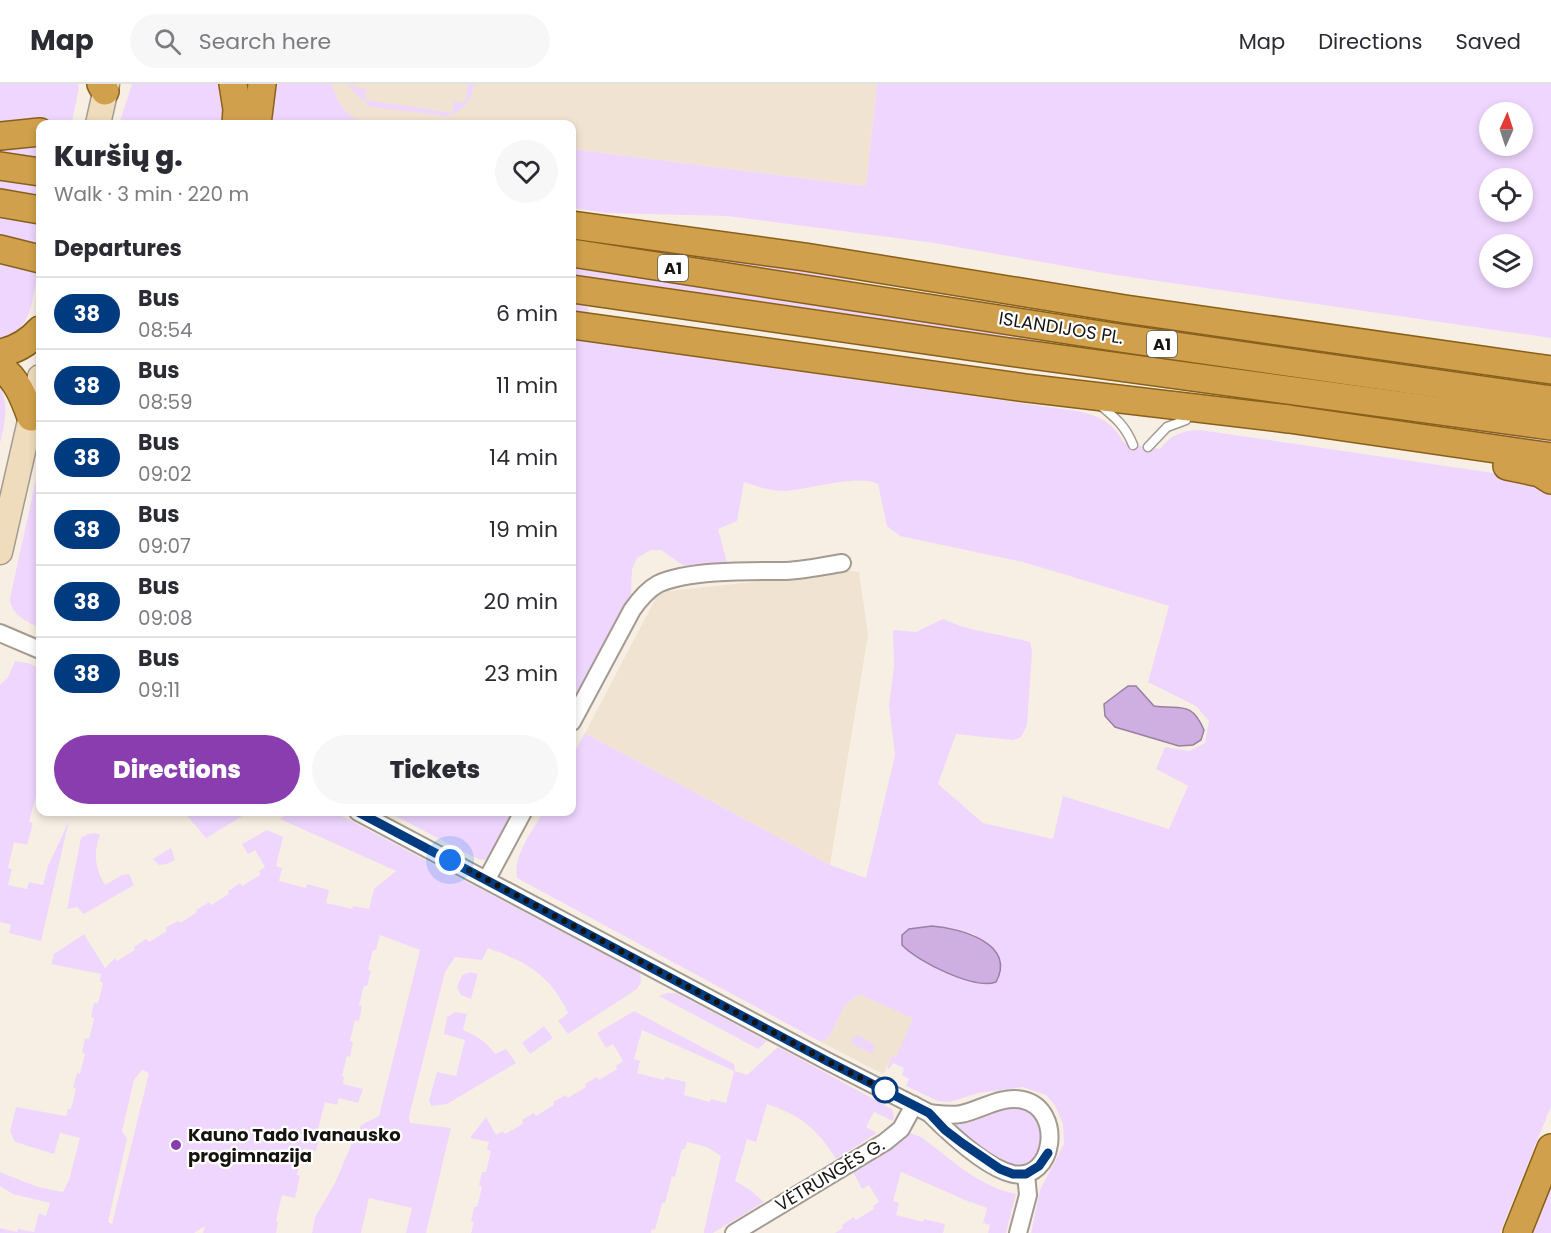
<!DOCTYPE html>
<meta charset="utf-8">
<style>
body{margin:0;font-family:Poppins,sans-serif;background:#f7f7f7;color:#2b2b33;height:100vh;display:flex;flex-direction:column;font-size:22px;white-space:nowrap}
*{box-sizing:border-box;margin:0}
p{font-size:20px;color:#7c7c81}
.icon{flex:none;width:33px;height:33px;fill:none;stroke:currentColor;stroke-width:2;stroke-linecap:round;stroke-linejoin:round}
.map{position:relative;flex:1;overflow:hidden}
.drawer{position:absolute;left:36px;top:36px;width:540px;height:696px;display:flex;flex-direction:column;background:#fff;border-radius:12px;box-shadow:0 3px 9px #0003}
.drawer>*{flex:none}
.badge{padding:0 12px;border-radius:20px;font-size:21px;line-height:39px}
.needle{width:39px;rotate:3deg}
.fabs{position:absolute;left:1479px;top:18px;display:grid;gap:12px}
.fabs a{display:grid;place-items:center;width:54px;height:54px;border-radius:50%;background:#fff;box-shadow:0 3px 9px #0003;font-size:30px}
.you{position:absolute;width:30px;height:30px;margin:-15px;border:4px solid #fff;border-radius:50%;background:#1a73e8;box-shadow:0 0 0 9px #1a73e833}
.map>.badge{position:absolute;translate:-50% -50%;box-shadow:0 0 0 3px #fff}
h2{padding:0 18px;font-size:22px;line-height:54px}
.round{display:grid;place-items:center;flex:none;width:63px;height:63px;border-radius:32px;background:#f7f7f7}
.overview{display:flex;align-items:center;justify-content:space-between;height:102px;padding:0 18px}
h1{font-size:28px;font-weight:800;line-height:45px}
.cta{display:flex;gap:12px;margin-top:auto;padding:12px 18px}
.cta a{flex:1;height:69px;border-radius:36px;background:#8a3dae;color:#fff;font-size:24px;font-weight:800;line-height:69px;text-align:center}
.cta a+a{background:#f7f7f7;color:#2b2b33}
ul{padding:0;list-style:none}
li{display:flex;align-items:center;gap:18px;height:72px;padding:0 18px;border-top:2px solid #e1e1e2}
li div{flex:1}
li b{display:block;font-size:22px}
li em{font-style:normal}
li .badge{min-width:66px;font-weight:700;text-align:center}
header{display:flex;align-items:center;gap:36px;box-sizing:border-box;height:84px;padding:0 30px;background:#fff;border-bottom:2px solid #e1e1e2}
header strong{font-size:28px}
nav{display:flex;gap:33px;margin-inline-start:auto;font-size:21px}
.search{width:420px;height:54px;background:#f7f7f7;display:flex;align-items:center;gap:15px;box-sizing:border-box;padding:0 21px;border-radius:33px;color:#7c7c81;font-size:22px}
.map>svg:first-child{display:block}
.built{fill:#f0e3d1}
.green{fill:#efd6fe;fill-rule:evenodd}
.water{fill:#cfafe1;stroke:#9880a2;stroke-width:1.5}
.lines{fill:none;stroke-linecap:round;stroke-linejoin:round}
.service-casing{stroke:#a39b91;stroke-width:11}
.minor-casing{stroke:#a39b91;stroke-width:20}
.secondary-casing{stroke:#a39b91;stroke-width:27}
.trunk-casing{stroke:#88601a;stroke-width:30}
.service{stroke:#fff;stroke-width:8}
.minor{stroke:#fff;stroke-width:16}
.secondary{stroke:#eedcbc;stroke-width:24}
.trunk{stroke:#d0a04c;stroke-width:27}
.line-casing{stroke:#fff;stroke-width:14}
.line{stroke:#003b80;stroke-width:9}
.walk{stroke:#171410;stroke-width:6;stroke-dasharray:0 10.8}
.stop-dot{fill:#fff;stroke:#003b80;stroke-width:3}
.poi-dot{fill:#8a3dae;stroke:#fff;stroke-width:2}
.labels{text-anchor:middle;stroke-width:4.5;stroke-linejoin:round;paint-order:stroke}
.shield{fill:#fff;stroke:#5d5a58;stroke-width:1.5}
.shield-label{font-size:16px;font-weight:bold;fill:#171410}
.street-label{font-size:18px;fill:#171410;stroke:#fff}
.poi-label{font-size:18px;font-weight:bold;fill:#171410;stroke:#fff;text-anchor:start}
</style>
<header>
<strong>Map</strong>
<div class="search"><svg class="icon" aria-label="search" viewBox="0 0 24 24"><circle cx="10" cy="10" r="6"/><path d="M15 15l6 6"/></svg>Search here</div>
<nav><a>Map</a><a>Directions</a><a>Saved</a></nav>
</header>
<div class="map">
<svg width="1551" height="1149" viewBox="0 0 1551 1149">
<rect width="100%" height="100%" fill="#f8efe4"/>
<g class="built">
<polygon points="332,0 877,0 866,102 572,65 572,40 376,40 363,39 348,31 336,15"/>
<polygon points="835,485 859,488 868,551 830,781 585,649 659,508 762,497"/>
<polygon points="859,910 913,935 900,968 896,973 893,972 883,990 821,958 829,953 845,921"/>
</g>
<g class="green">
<polygon points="0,0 78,0 79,4 72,37 0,40"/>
<polygon points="132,0 226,0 229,40 119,40"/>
<path d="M271,0h61c7,25 17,37 44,40h-110z"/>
<path d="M349,0h4v3l13,2 -1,11 87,13 2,-12 11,2 3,-19h6c-3,17 -9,26 -26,32l-77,-9 -19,-17z"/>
<path d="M877,0h674v254l-435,-63 -182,-32 -207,-27 -121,-3 -34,-5v-59l294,37zM1490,28h32v34h-32zM1522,94v34h-32v-34zM1490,160h32v34h-32z"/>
<polygon points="40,57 40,75 0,68 0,61"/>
<polygon points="0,94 40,100 40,113 0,107"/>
<polygon points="0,132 40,139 40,164 0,155"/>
<polygon points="572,148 855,194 850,197 572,156"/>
<path d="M0,175l18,5 1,4 19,4c-9,39 -3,48 -38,72z"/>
<polygon points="572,182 1551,325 1551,332 572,190"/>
<polygon points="572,218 582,219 588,224 589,229 585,233 572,232"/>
<polygon points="1120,237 1551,296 1551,303 1123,240"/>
<path d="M572,255l505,72c21,4 37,12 47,32l36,6c10,-14 24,-19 40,-19l307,45 21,4 23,14v613l-51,127h-469l9,-43 24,-46 -1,-20 -8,-19 -9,-10 -23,-8 -45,6 -28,9 -12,-1 -32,-15 3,-7 -7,-4 2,-7 -11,-5 -4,6 -2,-1 6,-13 3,2 17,-38 -54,-25 -14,11 -16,32 -8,5 -304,-164c-4,-23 15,-46 26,-66h29v-55l13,-24 245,132 36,13 29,-123 -6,-49 5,-40 -1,-36 23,2 27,-13c27,13 58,15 87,23l2,9 -5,74 -6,12 -8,3 -57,-6 -18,50 45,39 70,16 10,-43 106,33 19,-43 -32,-17 9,-22 24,4 16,-8 4,-22 -13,-15 -48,-24 21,-76 -146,-44 -123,-26 -13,-10 -9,-42c-20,-10 -67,5 -92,7 -15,0 -28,-4 -42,-9l-7,39 -19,8 10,37 -34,3 -13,-5 -20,-14h-10l-14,8 -5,11 -1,27 -59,110zM932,842l42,8 16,50c-26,-1 -62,-18 -83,-34l2,-21z"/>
<path d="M0,302c9,19 5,37 0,57z"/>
<polygon points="1286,318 1551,356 1551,363 1282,321"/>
<path d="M40,378v166c-14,-7 -29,-13 -30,-30z"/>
<polygon points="15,577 28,579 40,585 40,712 36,712 29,738 33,739 27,761 14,758 8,784 12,785 8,801 27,805 29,798 43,801 48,782 69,737 41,857 9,849 11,841 0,838 0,601 8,593"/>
<polygon points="184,728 249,728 206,754"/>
<path d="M290,728h44l306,161 1,9 -4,7 -69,45 -10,-13 10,-8c-18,-38 -41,-51 -80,-65l-6,12 -27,-3 -10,15 -36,145 1,6 41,5 -25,105h-20l6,-25 -43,-10 -8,35h-49l3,-16 20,-34 21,-49 5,-9 18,-9 41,-166 -40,-15 -4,15h-3l-5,20 3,1 -4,15h-3l-5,19 3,1 -3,15 -4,-1 -5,21 3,1 -3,15 -3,-1 -5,20 2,1 -1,7 20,5 -5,14 -19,-5 -2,7 -12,-3 -7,27 3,1 -5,21 -12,-3 -7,27 3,1 -5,22 -13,-3 -6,26 2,1 -2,11h-73l2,-7 -11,7h-194v-5l17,4 1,-3 16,3 5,-19 7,3 4,-13 -37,-9 -13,-8v-14l38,15 25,5 6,-12 11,-42 -20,-5 -6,21 -39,-12 -5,-11 6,-24 50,9 2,-7h3l5,-20 -3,-2 4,-14 3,1 5,-20 -3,-2 3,-14 4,1 5,-21 -3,-1 3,-14h4l5,-20 -3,-2 1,-7 -50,-10 3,-10 30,-20 21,34 10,-10 2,3 18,-11 -1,-3 12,-8 3,3 18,-11 -2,-3 13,-7 2,2 17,-11 -1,-2 13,-8 2,3 18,-11 -1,-3 12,-8 2,3 18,-11 -1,-4 6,-4 -10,-17 -7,4 -6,-10 25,-14 16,7 -7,29 6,2 -3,13 27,7 1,-4 22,6 -3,13 26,6 1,-3 16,3 5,-20 22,-18 -116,-52zM142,986l7,3 -37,151 -4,-2 19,-83 -5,-8 12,-51z"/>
<polygon points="388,728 515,728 490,774 485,776 478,775"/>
<path d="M95,749l5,2c-7,19 -5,33 5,50l17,-10 7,-1 5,11 -50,29 -7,-7 -10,2 14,-71 7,-4z"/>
<polygon points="171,764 175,776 167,780 159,781 153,775"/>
<polygon points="471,888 478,890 471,915 461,911 457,903 462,891"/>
<polygon points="667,909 676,909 767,957 758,965 659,912"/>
<path d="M634,927l100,53 1,7 12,4 31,-28 114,62 2,6 -1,6 -19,-9 -8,15 11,6 -41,26c-19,-31 -35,-43 -69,-55l-11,38 -9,-3 -12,42 15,9 14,12 -51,31h-9v-2l17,-75 -14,-9 -20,-5 -2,7h-3l-7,28 -3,-1 -7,27h-3l-7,27 -3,-1 -1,4h-180l3,-11 -3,-1 3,-14h3l5,-20 -3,-2 3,-13h4l5,-21 -4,-1 2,-8 -19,-4 16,-21 10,18 7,-4 2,3 18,-10 -1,-4 12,-7 2,3 18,-11 -1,-3 13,-7 2,3 18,-11 -1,-3 12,-7 2,3 18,-11 -1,-3 7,-5 -10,-17 -7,4 -9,-15zM642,946l92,41 -8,32 -15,-4 -1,3 -26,-7 2,-13 -21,-5 -1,3 -27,-7 3,-12 -6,-2z"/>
<path d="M455,928l12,2 -4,16c14,6 23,11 32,24l11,-5 10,14 -69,41 -16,2 -2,-5 8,-29 19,4 9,-36 -21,-6 3,-17z"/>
<polygon points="544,942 553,954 530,970 522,959"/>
<polygon points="858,951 875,961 872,970 852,960 851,955"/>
<path d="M1019,1023c5,3 12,5 16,9 14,14 10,32 -4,44 -5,3 -11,7 -17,7 -22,-2 -46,-26 -61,-40l53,-19z"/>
<path d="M910,1049l11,4c31,23 57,49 95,57l-10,39h-18l2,-8 -7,-2 4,-15 -22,-8 -64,-28 -8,29 6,2 -3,12 27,7 1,-3 21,5 -2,9h-108l8,-5 -1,-3 12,-8 2,3 18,-11 -1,-3 6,-4 -10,-17 -7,4 -9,-17 21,-12z"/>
<polygon points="1551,1091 1551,1149 1526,1149"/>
</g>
<g class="water">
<path d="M1128,602h8l18,20c27,4 37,-6 50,24l-3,10 -8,5 -14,1 -64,-19 -10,-11 -1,-12z"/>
<path d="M932,842c27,2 85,17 64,56 -21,8 -78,-20 -94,-37v-10l7,-6z"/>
</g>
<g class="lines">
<defs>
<g id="service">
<path d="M1101,322c15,12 25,21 32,39"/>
<polyline points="1148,363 1167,343 1186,336"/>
</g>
<g id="minor">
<polyline points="0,549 40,566"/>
<path d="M572,638l60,-112c7,-10 15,-20 26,-26 30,-14 91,-13 124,-13 19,0 40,-5 60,-8"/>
<path d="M358,728l469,249 102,52c10,1 21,3 32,1 20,-4 40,-19 62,-14 41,9 32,82 -10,74 -27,-6 -65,-42 -84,-61"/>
<polyline points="487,795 523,728"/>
<polyline points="734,1149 885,1058 901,1045 914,1021"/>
<polyline points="1018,1149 1028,1111 1026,1090"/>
</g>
<g id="secondary">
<polyline points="98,40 107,0"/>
<polyline points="0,468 40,293"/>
</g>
<g id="trunk">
<polyline points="101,0 105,7"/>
<polyline points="233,0 237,25 236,40"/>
<polyline points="257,40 262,0"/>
<polyline points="0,52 40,48"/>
<polyline points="0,82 40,88"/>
<polyline points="0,119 40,126"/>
<polyline points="572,141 805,173 1125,225 1551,286"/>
<polyline points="0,165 40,175"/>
<polyline points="572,169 1120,254 1551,316"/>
<polyline points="572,205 1009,268 1551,342"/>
<polyline points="572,241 1026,304 1289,335 1551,373"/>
<path d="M0,269c17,-3 29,-11 40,-23"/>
<path d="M0,283c17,12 24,31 31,50l9,-8"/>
<polyline points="1507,382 1540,389 1551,396"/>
<polyline points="1517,1149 1551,1064"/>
</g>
</defs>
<use href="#service" class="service-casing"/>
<use href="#minor" class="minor-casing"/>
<use href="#secondary" class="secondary-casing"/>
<use href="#trunk" class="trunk-casing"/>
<use href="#service" class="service"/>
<use href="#minor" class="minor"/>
<use href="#secondary" class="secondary"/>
<use href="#trunk" class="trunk"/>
</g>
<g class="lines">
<defs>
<polyline id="line" points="358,728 827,977 929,1029 945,1046 962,1059 1000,1085 1013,1090 1026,1090 1039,1082 1048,1069"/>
</defs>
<use href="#line" class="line-casing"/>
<use href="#line" class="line"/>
<polyline class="walk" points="450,776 827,977 885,1006"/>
</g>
<circle class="stop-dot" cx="885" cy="1006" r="12"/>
<circle class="poi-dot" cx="176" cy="1061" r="6"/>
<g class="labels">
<g class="shield">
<rect x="658" y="171" width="30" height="26" rx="4.5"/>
<rect x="1147" y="247" width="30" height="26" rx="4.5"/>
</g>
<g class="shield-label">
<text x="673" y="190">A1</text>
<text x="1162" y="266">A1</text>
</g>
<g class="street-label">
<text transform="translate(1061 244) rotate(9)" y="6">ISLANDIJOS PL.</text>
<text transform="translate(830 1091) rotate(-31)" y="6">VĖTRUNGĖS G.</text>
</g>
<g class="poi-label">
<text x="188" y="1057">Kauno Tado Ivanausko<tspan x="188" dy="21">progimnazija</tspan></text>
</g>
</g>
</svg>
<div class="fabs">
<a><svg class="needle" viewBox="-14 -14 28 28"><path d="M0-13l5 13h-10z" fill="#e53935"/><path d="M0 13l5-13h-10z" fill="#7c7c81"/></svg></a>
<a><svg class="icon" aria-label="locate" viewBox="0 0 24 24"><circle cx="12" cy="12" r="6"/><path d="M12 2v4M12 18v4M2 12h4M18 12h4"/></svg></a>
<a><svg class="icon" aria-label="layers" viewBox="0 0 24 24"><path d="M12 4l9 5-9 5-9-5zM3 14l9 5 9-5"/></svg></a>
</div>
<div class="you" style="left:450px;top:776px"></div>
<section class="drawer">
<div class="overview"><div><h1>Kuršių g.</h1><p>Walk · 3 min · 220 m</p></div><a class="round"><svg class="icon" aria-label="heart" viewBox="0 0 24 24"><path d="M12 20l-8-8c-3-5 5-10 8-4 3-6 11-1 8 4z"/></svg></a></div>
<h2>Departures</h2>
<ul>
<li><span class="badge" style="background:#003b80;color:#fff">38</span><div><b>Bus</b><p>08:54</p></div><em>6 min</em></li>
<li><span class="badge" style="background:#003b80;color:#fff">38</span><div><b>Bus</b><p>08:59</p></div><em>11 min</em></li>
<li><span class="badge" style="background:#003b80;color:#fff">38</span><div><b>Bus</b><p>09:02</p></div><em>14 min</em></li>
<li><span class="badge" style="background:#003b80;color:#fff">38</span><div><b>Bus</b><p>09:07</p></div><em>19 min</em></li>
<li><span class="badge" style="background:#003b80;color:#fff">38</span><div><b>Bus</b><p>09:08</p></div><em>20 min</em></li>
<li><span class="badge" style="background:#003b80;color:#fff">38</span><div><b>Bus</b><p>09:11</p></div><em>23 min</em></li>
</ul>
<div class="cta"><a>Directions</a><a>Tickets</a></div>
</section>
</div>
